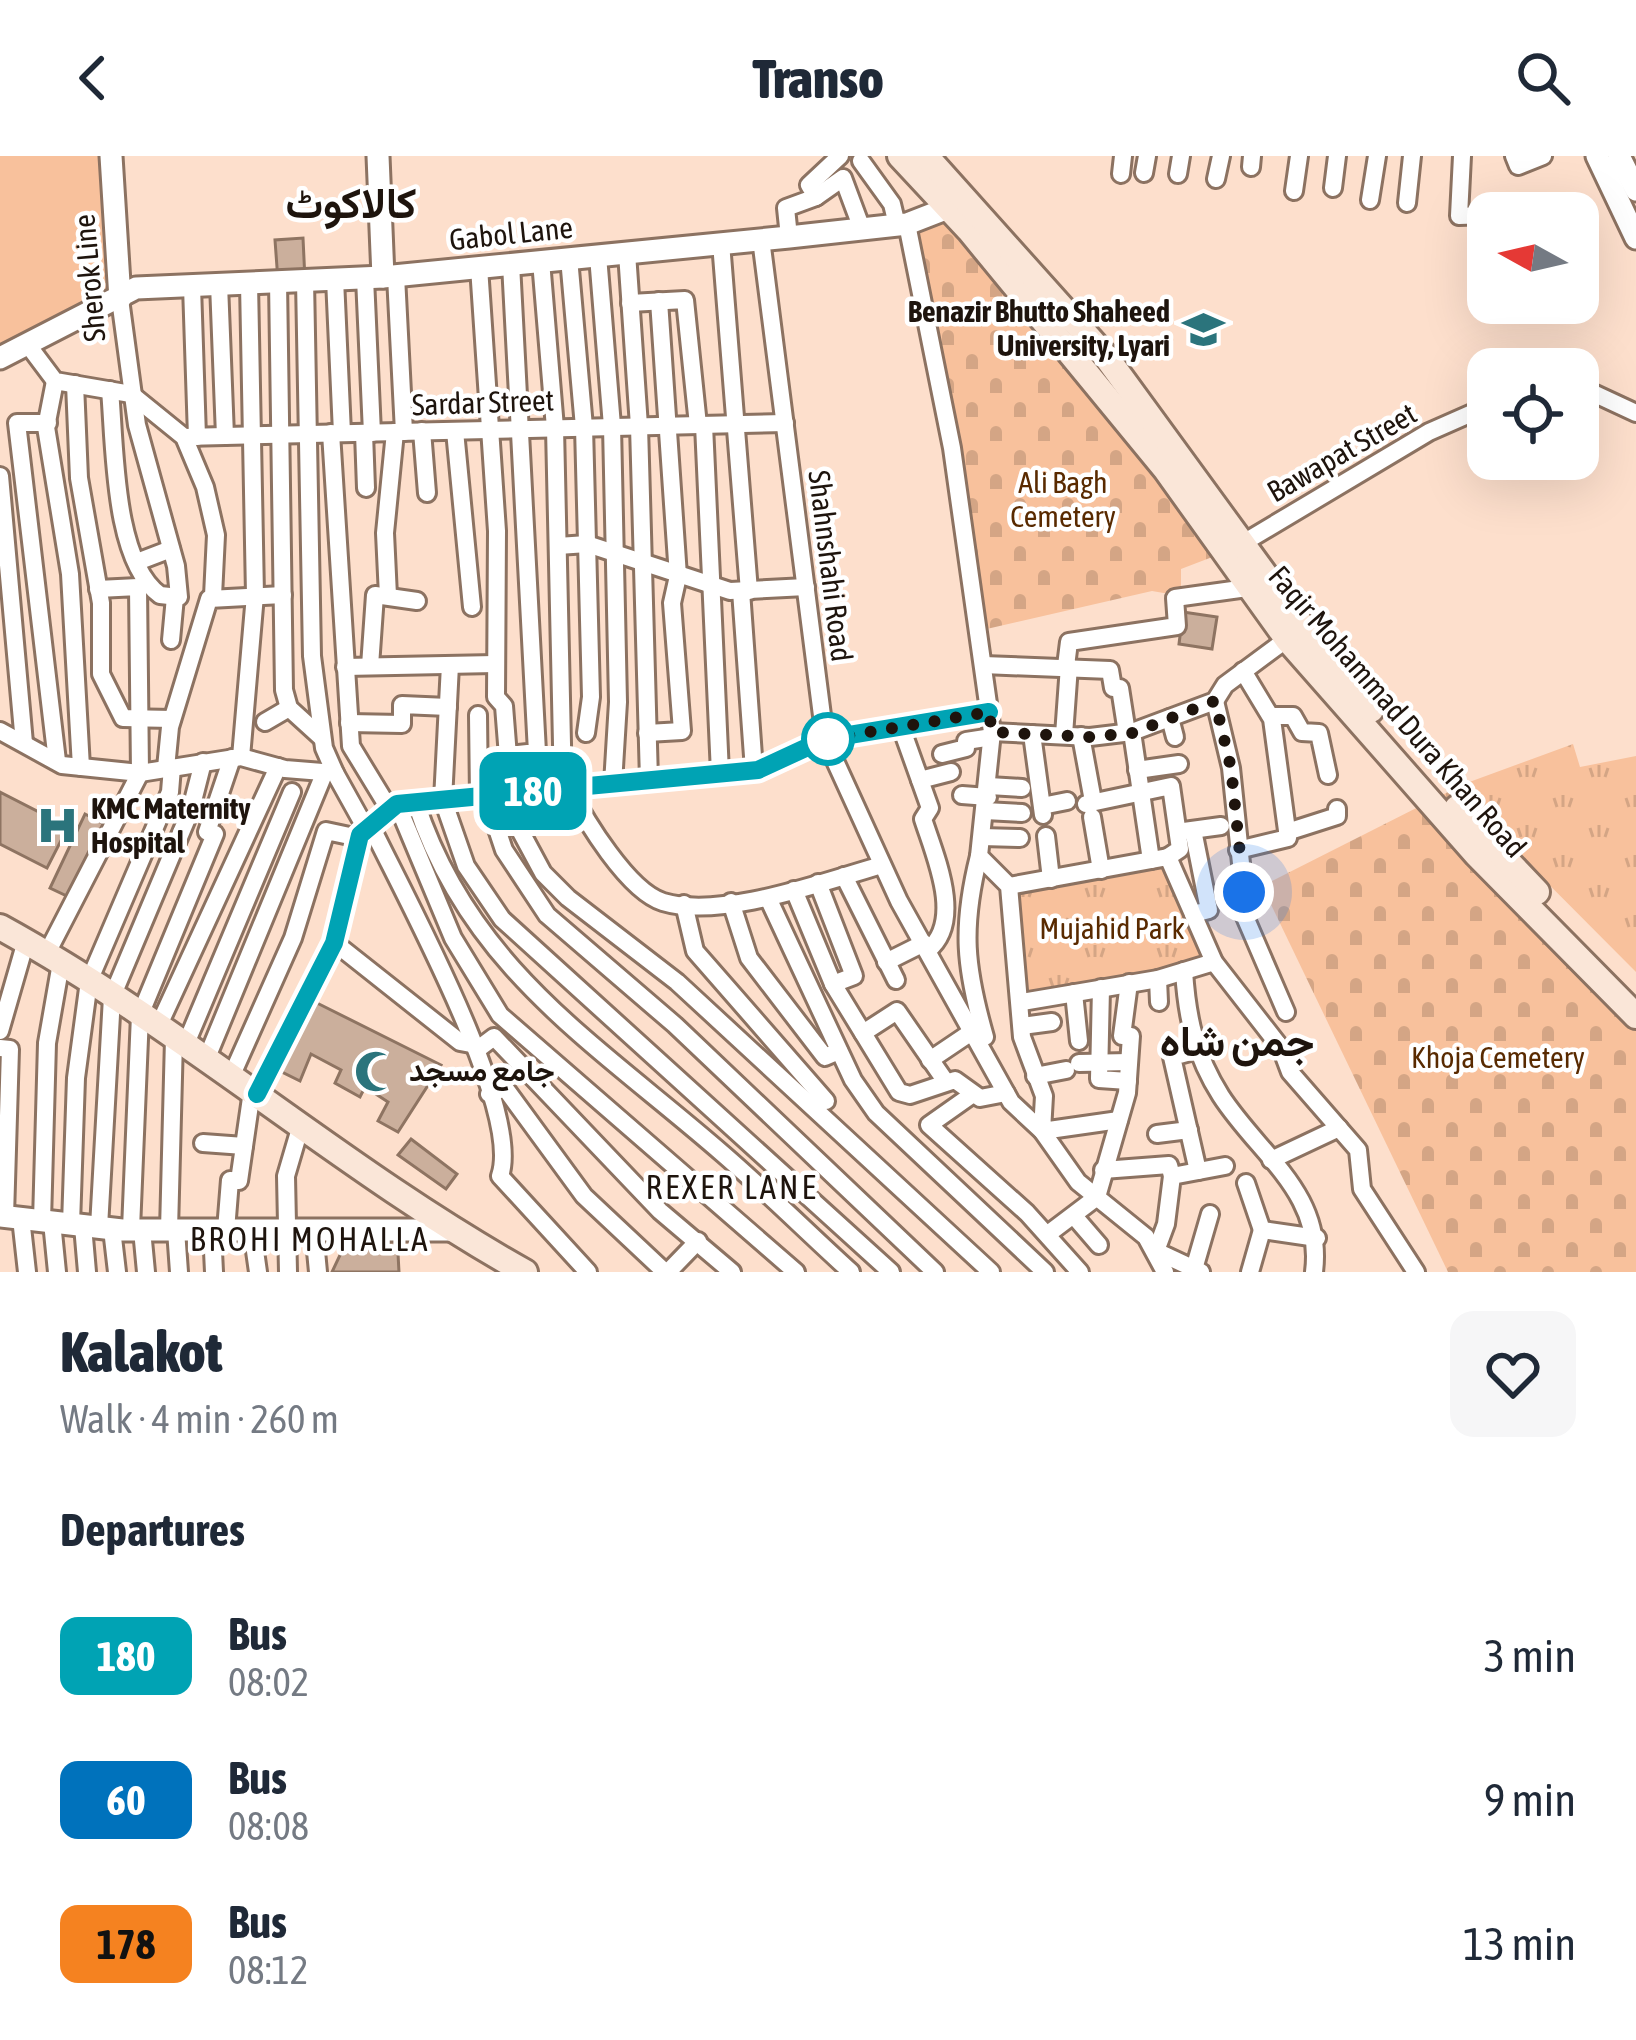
<!DOCTYPE html>
<meta charset="utf-8">
<style>
body{margin:0;font-family:"Asap Condensed",Vazirmatn,sans-serif;background:#f6f6f7;color:#1f2937;height:100vh;display:flex;flex-direction:column;font-size:45px;white-space:nowrap}
*{box-sizing:border-box;margin:0}
p{font-size:39px;color:#747a83}
.icon{flex:none;width:66px;height:66px;fill:none;stroke:currentColor;stroke-width:2;stroke-linecap:round;stroke-linejoin:round}
.map{position:relative;height:1116px;overflow:hidden}
.sheet{display:flex;flex-direction:column;background:#fff;flex:1}
.sheet>*{flex:none}
.badge{padding:0 24px;border-radius:18px;font-size:42px;line-height:78px}
.needle{width:78px;rotate:278deg}
.buttons{position:absolute;left:1467px;top:36px;display:grid;gap:24px}
.buttons a{display:grid;place-items:center;width:132px;height:132px;border-radius:24px;background:#fff;box-shadow:0 12px 48px #0002;font-size:60px}
.you{position:absolute;width:60px;height:60px;margin:-30px;border:9px solid #fff;border-radius:50%;background:#1a73e8;box-shadow:0 0 0 18px #1a73e833}
.map>.badge{position:absolute;translate:-50% -50%;box-shadow:0 0 0 6px #fff}
h2{padding:0 60px;font-size:45px;line-height:108px}
.round{display:grid;place-items:center;flex:none;width:126px;height:126px;border-radius:24px;background:#f6f6f7}
.head{display:flex;align-items:center;justify-content:space-between;height:204px;padding:0 60px}
h1{font-size:57px;font-weight:800;line-height:90px}
ul{padding:0;list-style:none}
li{display:flex;align-items:center;gap:36px;height:144px;padding:0 60px}
li div{flex:1}
li b{display:block;font-size:45px}
li em{font-style:normal}
li .badge{min-width:132px;font-weight:700;text-align:center}
header{display:flex;justify-content:space-between;align-items:center;height:156px;padding:0 60px;background:#fff;font-size:54px;font-weight:800}
.map>svg:first-child{display:block}
.grass{fill:url(#grass-tufts)}
.cemetery{fill:url(#cemetery-stones)}
.garden{fill:#f8c19c}
.building{fill:#cbaf9c;stroke:#8e7462;stroke-width:3}
.lines{fill:none;stroke-linecap:round;stroke-linejoin:round}
.minor-casing{stroke:#8c7261;stroke-width:22}
.tertiary-casing{stroke:#8c7261;stroke-width:27}
.secondary-casing{stroke:#8c7261;stroke-width:30}
.minor{stroke:#fff;stroke-width:16}
.tertiary{stroke:#fff;stroke-width:21}
.secondary{stroke:#fae6d8;stroke-width:24}
.line-casing{stroke:#fff;stroke-width:27}
.line{stroke:#00a3b4;stroke-width:18}
.walk{stroke:#1e140d;stroke-width:12;stroke-dasharray:0 21.6}
.stop-dot{fill:#fff;stroke:#00a3b4;stroke-width:6}
.labels{text-anchor:middle;stroke-width:9;stroke-linejoin:round;paint-order:stroke}
.street-label{font-size:30px;fill:#1e140d;stroke:#fff}
.poi-label{font-size:30px;font-weight:bold;fill:#1e140d;stroke:#fff;text-anchor:start}
.park-label{font-size:30px;fill:#592a00;stroke:#fff}
.neighbourhood-label{font-size:33px;letter-spacing:3px;fill:#1e140d;stroke:#fff}
.district-label{font-size:42px;font-weight:bold;fill:#1e140d;stroke:#fff}
</style>
<header><svg class="icon" aria-label="back" viewBox="0 0 24 24"><path d="M15 5l-7 7 7 7"/></svg>Transo<svg class="icon" aria-label="search" viewBox="0 0 24 24"><circle cx="10" cy="10" r="6"/><path d="M15 15l6 6"/></svg></header>
<div class="map">
<svg width="1636" height="1116" viewBox="0 0 1636 1116">
<defs>
<pattern id="grass-tufts" width="24" height="20" patternUnits="userSpaceOnUse" patternTransform="scale(3)"><rect width="24" height="20" fill="#f8c19c"/><path d="M3 7l-1-3M5 7V3M7 7l1-3M15 17l-1-3M17 17v-4M19 17l1-3" fill="none" stroke="#d4a585"/></pattern>
<pattern id="cemetery-stones" width="16" height="16" patternUnits="userSpaceOnUse" patternTransform="scale(3)"><rect width="16" height="16" fill="#f8c19c"/><path d="M2 7V4a2 2 0 0 1 4 0v3zM10 15v-3a2 2 0 0 1 4 0v3z" fill="#d4a585"/></pattern>
</defs>
<rect width="100%" height="100%" fill="#fddfcc"/>
<g class="grass">
<polygon points="1573,588 1580,611 1636,600 1636,816 1453,632"/>
<polygon points="1168,701 1214,806 1022,846 1009,730"/>
</g>
<g class="cemetery">
<polygon points="960,63 1241,390 1181,413 1181,440 1152,435 978,475 907,68"/>
<polygon points="1448,636 1636,851 1636,1116 1448,1116 1262,730"/>
</g>
<polygon class="garden" points="0,0 111,0 120,143 0,199"/>
<g class="building">
<polygon points="303,82 305,124 278,125 275,84"/>
<polygon points="1183,456 1217,461 1212,493 1179,488"/>
<polygon points="0,636 68,671 47,712 0,688"/>
<polygon points="85,658 104,668 69,741 50,732"/>
<polygon points="317,847 441,909 398,976 378,965 388,946 365,931 360,941 335,927 341,914 311,898 300,925 280,915"/>
<polygon points="411,983 457,1018 446,1033 398,999"/>
<polygon points="397,1079 399,1116 332,1116 349,1080"/>
</g>
<g class="lines">
<defs>
<g id="minor">
<polyline points="1462,0 1459,60 1488,59"/>
<polyline points="1514,0 1518,10 1543,0"/>
<polyline points="861,5 892,48 897,69"/>
<polyline points="1251,11 1252,0"/>
<polyline points="1144,17 1147,0"/>
<polyline points="1121,18 1123,0"/>
<polyline points="1178,18 1181,0"/>
<polyline points="1216,23 1221,0"/>
<polyline points="1333,32 1337,0"/>
<polyline points="1294,35 1299,0"/>
<polyline points="816,41 843,22 862,73"/>
<polyline points="1370,44 1377,0"/>
<polyline points="1407,47 1412,0"/>
<path d="M1493,57c31,-13 58,-7 86,-6"/>
<polyline points="907,68 952,292 992,576 979,700 1009,730 1022,881 1044,940 1042,975 1119,964"/>
<polyline points="789,81 786,52 816,41 809,29 840,0"/>
<polyline points="761,83 825,583 899,745 1011,946 1042,975 1078,1026 1146,1081 1165,1116"/>
<polyline points="721,87 749,435"/>
<polyline points="627,97 639,270 649,624"/>
<polyline points="598,100 612,270 618,546 613,628"/>
<polyline points="569,102 584,271 591,541 586,577"/>
<polyline points="541,105 555,272 563,633"/>
<polyline points="479,111 497,375 496,541 504,550 511,638"/>
<polyline points="396,120 404,276"/>
<polyline points="365,122 372,277"/>
<polyline points="335,123 342,277"/>
<polyline points="305,124 312,500 324,592 335,617"/>
<polyline points="278,125 284,534 289,552 322,582"/>
<polyline points="219,128 225,280"/>
<polyline points="192,130 197,281"/>
<polyline points="630,147 685,144 698,269"/>
<polyline points="28,189 55,225 131,238 184,281 205,331 216,379 213,440"/>
<polyline points="55,225 46,271 70,418 81,611"/>
<polyline points="75,228 79,322 101,447 101,518 123,562 172,563"/>
<polyline points="1578,230 1636,257"/>
<path d="M110,234c5,55 3,171 50,205l19,2 -3,-31 -39,-141 -17,-126"/>
<polyline points="48,267 17,267 57,605"/>
<polyline points="704,269 720,617"/>
<polyline points="422,275 427,337"/>
<polyline points="455,275 472,451"/>
<polyline points="331,277 351,590 390,654"/>
<polyline points="364,277 366,332"/>
<polyline points="184,281 785,267"/>
<polyline points="0,320 24,587"/>
<polyline points="558,390 587,388 730,435 806,431"/>
<polyline points="1233,393 1429,276 1488,250"/>
<polyline points="137,406 171,393"/>
<polyline points="741,435 754,614"/>
<polyline points="388,440 385,377 395,276"/>
<polyline points="171,484 175,441"/>
<polyline points="450,509 443,644 466,710 502,763 891,1116"/>
<polyline points="983,509 1110,514 1113,532 1120,532 1127,577"/>
<polyline points="370,510 375,439 417,445"/>
<polyline points="1066,510 1069,486 1177,470 1175,442 1247,432"/>
<polyline points="345,511 495,508"/>
<polyline points="1215,545 1231,612 1244,736 1236,740 1286,856"/>
<polyline points="478,559 479,641"/>
<polyline points="1271,560 1293,560 1302,576 1319,577 1328,619"/>
<polyline points="1170,562 1175,581"/>
<polyline points="265,566 289,552"/>
<polyline points="349,567 402,568 402,549 448,551"/>
<path d="M901,571l29,81 -7,11c12,37 41,102 5,131"/>
<polyline points="0,575 62,609 140,617 241,601 285,613 335,617 365,671"/>
<polyline points="992,576 1090,581 1132,576 1215,545 1225,529 1287,483"/>
<polyline points="1132,576 1151,704"/>
<polyline points="647,577 682,575 672,447 678,420 659,145"/>
<polyline points="1032,578 1043,659"/>
<polyline points="1064,579 1069,510"/>
<polyline points="1081,580 1093,645"/>
<polyline points="942,598 966,592 966,585 992,581"/>
<polyline points="508,599 537,596 511,108"/>
<polyline points="241,601 255,439 249,127"/>
<polyline points="166,612 170,571 209,443 283,439"/>
<polyline points="1137,614 1179,608"/>
<polyline points="920,624 951,616"/>
<polyline points="989,630 1022,632"/>
<path d="M569,632c16,32 59,103 94,114 59,18 162,-21 219,-37"/>
<polyline points="501,639 543,717 568,742 677,826 991,1116"/>
<polyline points="962,639 988,641"/>
<polyline points="486,640 504,694 547,759 675,869 935,1116"/>
<path d="M416,647c54,166 182,242 307,351 44,38 85,79 128,118"/>
<polyline points="397,648 453,782 500,859 796,1116"/>
<polyline points="1086,648 1171,630 1180,693 1168,701"/>
<polyline points="1042,650 1067,645"/>
<polyline points="985,655 1022,657"/>
<polyline points="1092,661 1101,714"/>
<path d="M370,668c33,69 153,286 130,352l88,96"/>
<polyline points="1184,675 1221,670"/>
<polyline points="1287,676 1337,660 1337,653"/>
<polyline points="1046,680 1051,723"/>
<polyline points="982,681 1020,682"/>
<polyline points="1238,694 1288,682 1272,563 1243,515"/>
<path d="M979,700c-18,72 -14,111 6,181"/>
<polyline points="844,720 896,824"/>
<polyline points="818,727 854,820 833,828"/>
<polyline points="1009,730 1168,701 1214,806 1281,892 1290,916 1358,994 1362,1033 1416,1116"/>
<polyline points="794,734 833,828 899,936 910,939 955,924 980,942 1006,937"/>
<polyline points="768,742 853,924 876,957 1045,1116"/>
<polyline points="731,746 749,802 825,901 839,895"/>
<polyline points="684,748 695,795 826,945"/>
<polyline points="1193,758 1209,754 1193,674"/>
<polyline points="335,787 460,886 476,889"/>
<polyline points="47,797 140,617 138,431 98,433"/>
<polyline points="886,806 924,787"/>
<path d="M1184,815c3,47 11,84 37,125 39,60 103,97 93,176"/>
<polyline points="1158,823 1159,846"/>
<polyline points="1101,832 1099,923 1128,925"/>
<polyline points="1074,837 1079,885"/>
<polyline points="1022,846 1158,823 1214,806"/>
<polyline points="1022,870 1052,866"/>
<polyline points="158,871 278,611"/>
<polyline points="0,875 26,785"/>
<polyline points="863,877 897,855 946,926"/>
<polyline points="185,890 292,636"/>
<polyline points="0,892 10,893 5,1060"/>
<polyline points="478,893 494,881 660,1055 732,1116"/>
<polyline points="1198,894 1172,901 1198,1015"/>
<polyline points="206,904 324,618"/>
<polyline points="930,904 973,875"/>
<polyline points="1079,907 1129,906"/>
<polyline points="1035,920 1066,914"/>
<polyline points="231,921 293,782 326,675 359,682"/>
<polyline points="257,938 335,787 360,679 397,648 758,614 825,583 989,556"/>
<polyline points="489,938 505,932 584,1040 665,1116"/>
<polyline points="973,938 929,969 1027,1057 1080,1116"/>
<polyline points="1157,978 1189,974"/>
<polyline points="203,987 244,990"/>
<polyline points="1271,1004 1339,972"/>
<polyline points="1103,1014 1169,1009 1172,1020"/>
<polyline points="1246,1027 1262,1074 1317,1082"/>
<polyline points="1074,1060 1099,1089"/>
<polyline points="21,1062 27,1116"/>
<polyline points="42,1065 47,887 61,807"/>
<polyline points="52,1066 57,1116"/>
<polyline points="71,1068 76,922 89,825 170,636 172,611"/>
<polyline points="83,1070 87,1116"/>
<polyline points="99,1071 112,841 191,653 203,606"/>
<polyline points="112,1073 117,1116"/>
<polyline points="131,1073 140,859 215,678 207,676 232,602"/>
<polyline points="142,1074 146,1116"/>
<polyline points="169,1074 174,883"/>
<polyline points="176,1074 179,1116"/>
<polyline points="212,1074 214,1116"/>
<polyline points="226,1074 230,1024 239,1025 252,935"/>
<polyline points="252,1074 258,1116"/>
<polyline points="314,1074 318,1116"/>
<polyline points="1048,1078 1097,1041 1127,937 1131,880 1122,880 1129,827"/>
<polyline points="1194,1113 1210,1058"/>
<polyline points="288,1116 286,1020 301,969"/>
<polyline points="668,1116 698,1085"/>
<polyline points="1201,1116 1156,1095 1166,1068 1172,1020 1225,1010"/>
<polyline points="1250,1116 1262,1074"/>
</g>
<g id="tertiary">
<polyline points="111,0 120,143"/>
<polyline points="378,0 383,121"/>
<polyline points="1597,0 1636,82"/>
<polyline points="1619,0 1636,34"/>
<polyline points="0,202 136,132 383,121 789,81 907,68 961,47"/>
<polyline points="0,1060 122,1074 449,1074"/>
</g>
<g id="secondary">
<polyline points="900,0 969,74 1166,314 1287,483 1477,699 1636,860"/>
<polyline points="926,0 1107,202 1317,490 1371,554"/>
<polyline points="1457,652 1537,736"/>
<path d="M0,771c184,101 342,243 525,345"/>
</g>
</defs>
<use href="#minor" class="minor-casing"/>
<use href="#tertiary" class="tertiary-casing"/>
<use href="#secondary" class="secondary-casing"/>
<use href="#minor" class="minor"/>
<use href="#tertiary" class="tertiary"/>
<use href="#secondary" class="secondary"/>
</g>
<g class="lines">
<defs>
<polyline id="line" points="257,938 334,787 360,679 397,648 758,614 825,583 989,556"/>
</defs>
<use href="#line" class="line-casing"/>
<use href="#line" class="line"/>
<polyline class="walk" points="828,583 989,556 992,576 1090,581 1132,577 1215,545 1231,612 1244,736"/>
</g>
<defs>
<symbol id="university-bare" viewBox="-9 -9 18 18"><path d="M0-5L7-2L0 1L-7-2ZM-4 1L0 2.5L4 1V4Q0 6-4 4Z" fill="#2b747c" stroke="#fff" stroke-width="2.5" paint-order="stroke"/></symbol>
<symbol id="hospital-bare" viewBox="-9 -9 18 18"><path d="M-5-5h3v3.5h4V-5h3V5h-3V1.5h-4V5h-3Z" fill="#2b747c" stroke="#fff" stroke-width="2.5" paint-order="stroke"/></symbol>
<symbol id="mosque-bare" viewBox="-9 -9 18 18"><path d="M3.5-4.9A6 6 0 1 0 3.5 4.9A5 5 0 1 1 3.5-4.9Z" fill="#2b747c" stroke="#fff" stroke-width="2.5" paint-order="stroke"/></symbol>
</defs>
<g fill-rule="evenodd">
<use href="#university-bare" x="1174" y="144" width="59" height="59"/>
<use href="#hospital-bare" x="28" y="640" width="59" height="59"/>
<use href="#mosque-bare" x="346" y="886" width="59" height="59"/>
</g>
<circle class="stop-dot" cx="828" cy="583" r="24"/>
<g class="labels">
<g class="street-label">
<text transform="translate(511 78) rotate(-6)" y="10">Gabol Lane</text>
<text transform="translate(90 122) rotate(-95)" y="10">Sherok Line</text>
<text transform="translate(483 247) rotate(-2)" y="10">Sardar Street</text>
<text transform="translate(1342 297) rotate(-30)" y="10">Bawapat Street</text>
<text transform="translate(830 410) rotate(83)" y="10">Shahnshahi Road</text>
<text transform="translate(1397 556) rotate(49)" y="10">Faqir Mohammad Dura Khan Road</text>
</g>
<g class="poi-label">
<text x="1170" y="166" text-anchor="end">Benazir Bhutto Shaheed<tspan x="1170" dy="34">University, Lyari</tspan></text>
<text x="91" y="663">KMC Maternity<tspan x="91" dy="34">Hospital</tspan></text>
<text x="409" y="925">جامع مسجد</text>
</g>
<g class="park-label">
<text x="1063" y="337">Ali Bagh<tspan x="1063" dy="34">Cemetery</tspan></text>
<text x="1112" y="783">Mujahid Park</text>
<text x="1498" y="912">Khoja Cemetery</text>
</g>
<g class="neighbourhood-label">
<text x="732" y="1043">REXER LANE</text>
<text x="310" y="1095">BROHI MOHALLA</text>
</g>
<g class="district-label">
<text x="351" y="62">کالاکوٹ</text>
<text x="1237" y="900">جمن شاہ</text>
</g>
</g>
</svg>
<div class="buttons">
<a><svg class="needle" viewBox="-14 -14 28 28"><path d="M0-13l5 13h-10z" fill="#e53935"/><path d="M0 13l5-13h-10z" fill="#747a83"/></svg></a>
<a><svg class="icon" aria-label="locate" viewBox="0 0 24 24"><circle cx="12" cy="12" r="6"/><path d="M12 2v4M12 18v4M2 12h4M18 12h4"/></svg></a>
</div>
<div class="you" style="left:1244px;top:736px"></div>
<b class="badge" style="left:533px;top:635px;background:#00a3b4;color:#fff">180</b>
</div>
<section class="sheet">
<div class="head"><div><h1>Kalakot</h1><p>Walk · 4 min · 260 m</p></div><a class="round"><svg class="icon" aria-label="heart" viewBox="0 0 24 24"><path d="M12 20l-8-8c-3-5 5-10 8-4 3-6 11-1 8 4z"/></svg></a></div>
<h2>Departures</h2>
<ul>
<li><span class="badge" style="background:#00a3b4;color:#fff">180</span><div><b>Bus</b><p>08:02</p></div><em>3 min</em></li>
<li><span class="badge" style="background:#0072bc;color:#fff">60</span><div><b>Bus</b><p>08:08</p></div><em>9 min</em></li>
<li><span class="badge" style="background:#f58220;color:#111">178</span><div><b>Bus</b><p>08:12</p></div><em>13 min</em></li>
</ul>
</section>
